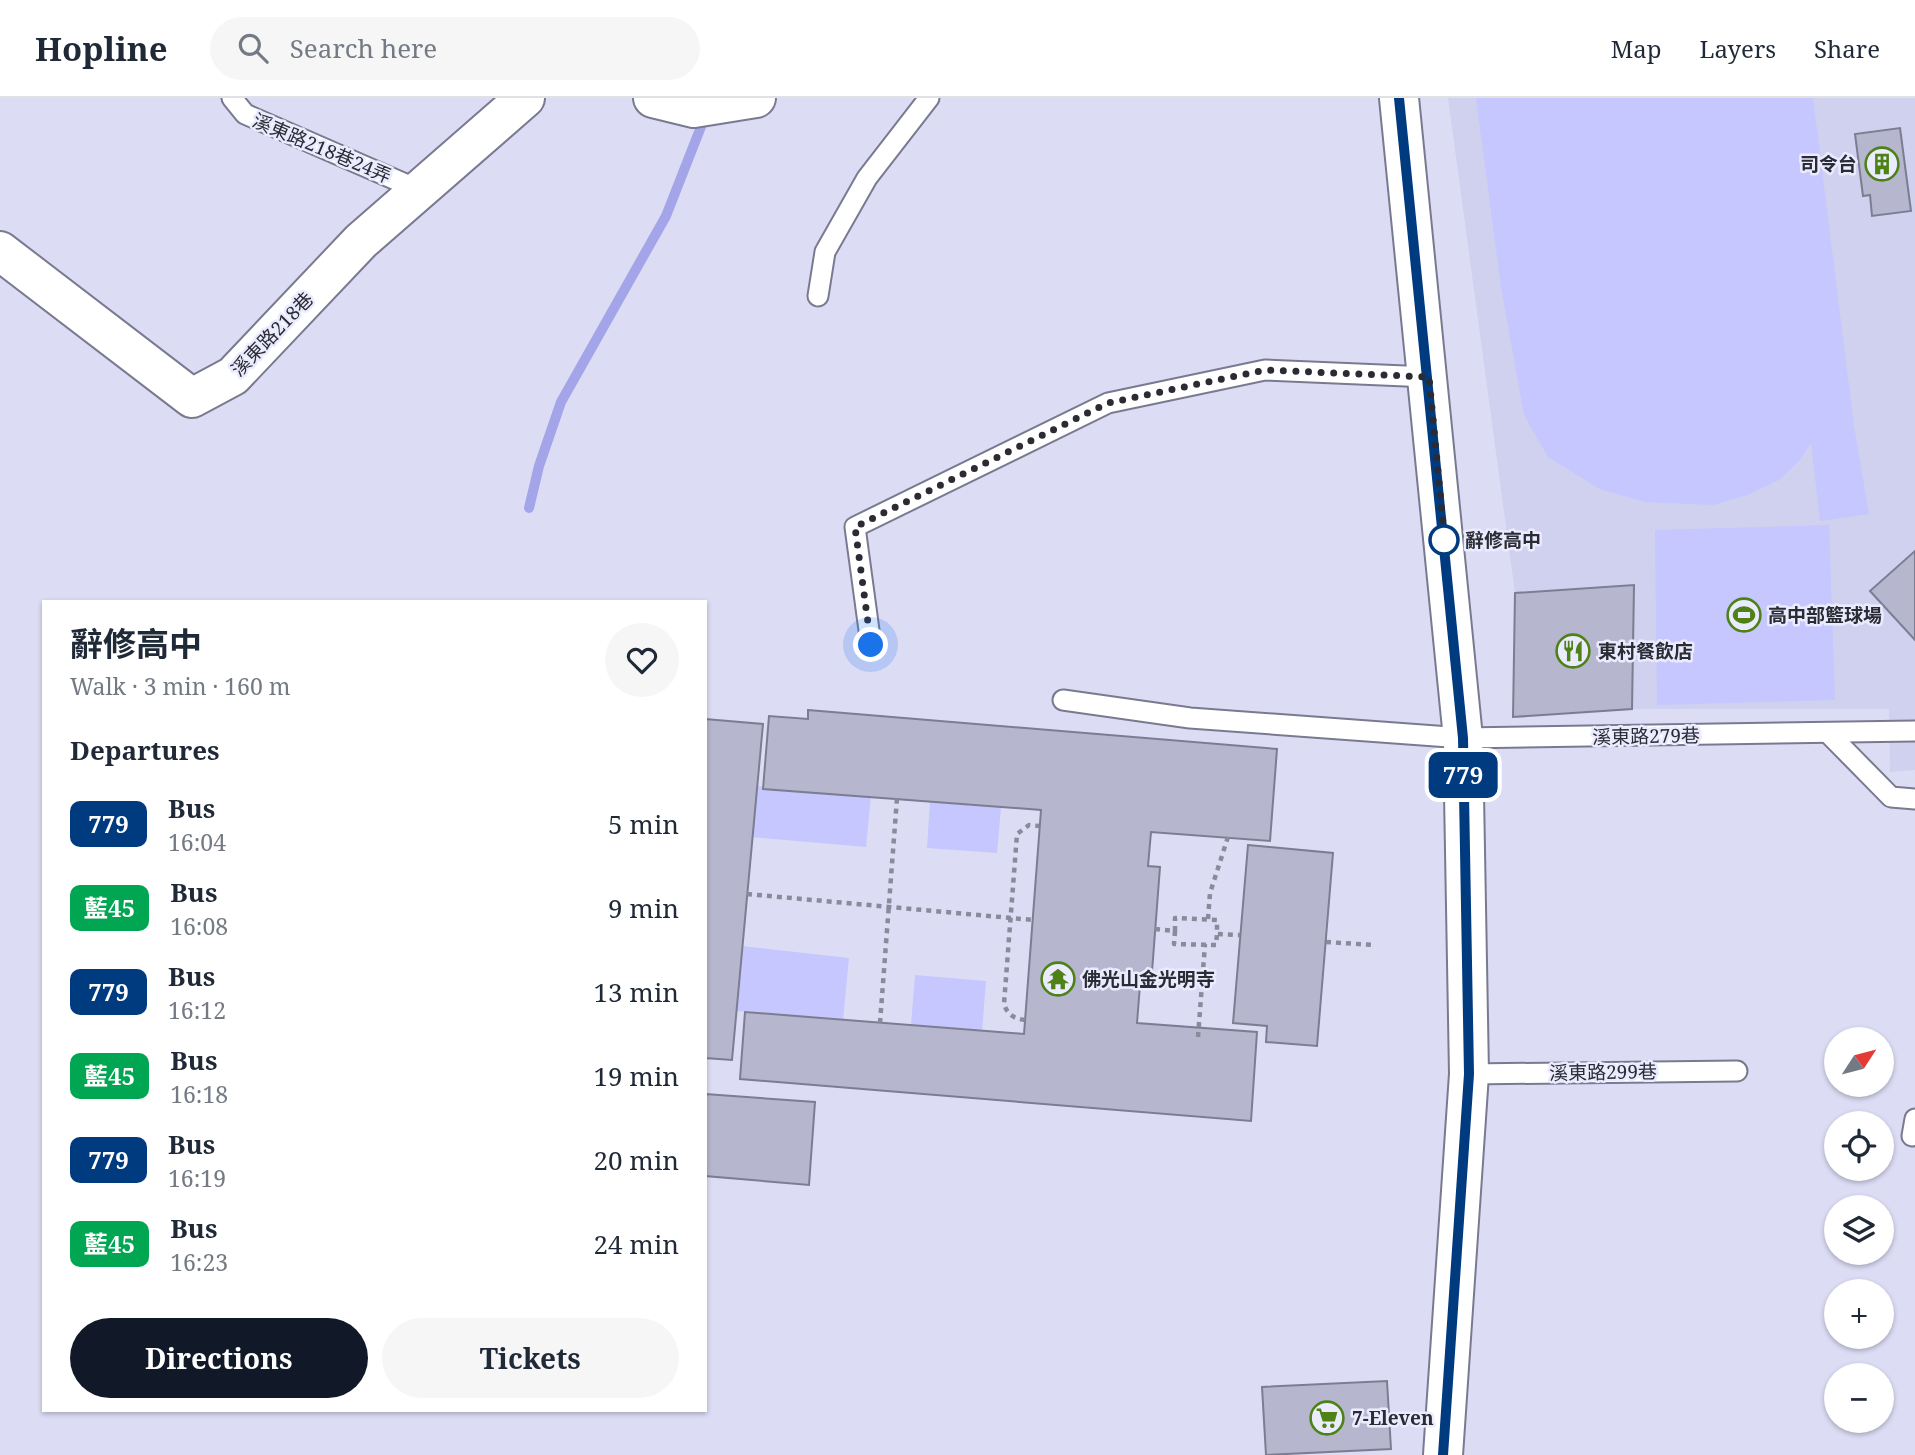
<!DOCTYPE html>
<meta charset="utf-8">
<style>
body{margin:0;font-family:"Noto Serif","Noto Sans TC",serif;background:#f6f6f7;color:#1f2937;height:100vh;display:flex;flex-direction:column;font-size:26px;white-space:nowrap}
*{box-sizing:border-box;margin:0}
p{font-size:23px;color:#747a83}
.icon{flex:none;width:38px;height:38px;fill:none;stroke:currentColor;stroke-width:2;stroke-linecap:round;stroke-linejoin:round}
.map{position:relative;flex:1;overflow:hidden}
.sheet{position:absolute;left:42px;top:502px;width:665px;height:812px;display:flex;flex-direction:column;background:#fff;border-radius:0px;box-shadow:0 2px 5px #0004}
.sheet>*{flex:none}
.badge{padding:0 14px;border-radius:10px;font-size:24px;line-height:46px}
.needle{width:46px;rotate:54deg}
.buttons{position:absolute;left:1824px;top:929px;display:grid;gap:14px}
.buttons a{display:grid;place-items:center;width:70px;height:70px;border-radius:50%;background:#fff;box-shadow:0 2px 5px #0004;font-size:35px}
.you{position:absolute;width:35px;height:35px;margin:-18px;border:5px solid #fff;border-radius:50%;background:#1a73e8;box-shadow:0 0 0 10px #1a73e833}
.map>.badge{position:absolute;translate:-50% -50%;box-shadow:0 0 0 4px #fff}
h2{padding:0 28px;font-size:26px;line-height:63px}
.round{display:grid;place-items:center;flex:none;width:74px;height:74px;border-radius:37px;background:#f6f6f7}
.headline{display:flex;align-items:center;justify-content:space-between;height:119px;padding:0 28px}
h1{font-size:33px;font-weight:700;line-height:52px}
.button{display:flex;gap:14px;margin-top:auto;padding:14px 28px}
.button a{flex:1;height:80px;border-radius:42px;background:#111827;color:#fff;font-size:28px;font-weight:700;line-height:80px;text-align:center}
.button a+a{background:#f6f6f7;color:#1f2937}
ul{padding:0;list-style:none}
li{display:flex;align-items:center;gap:21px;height:84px;padding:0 28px}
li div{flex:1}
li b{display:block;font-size:26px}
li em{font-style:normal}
li .badge{min-width:77px;font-weight:700;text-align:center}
header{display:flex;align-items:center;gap:42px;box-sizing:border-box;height:98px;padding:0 35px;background:#fff;border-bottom:2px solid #e0e1e3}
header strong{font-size:33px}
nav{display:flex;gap:38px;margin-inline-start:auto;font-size:24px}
.search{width:490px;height:63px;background:#f6f6f7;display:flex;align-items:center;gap:18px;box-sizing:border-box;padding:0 24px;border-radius:38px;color:#747a83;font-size:26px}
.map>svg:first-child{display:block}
.built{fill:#cfd1ef}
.green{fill:#c5c7fe}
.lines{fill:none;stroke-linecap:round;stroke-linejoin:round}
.stream{stroke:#a4a5e9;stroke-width:10}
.building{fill:#b6b7ce;stroke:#7c7d92;stroke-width:2}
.service-casing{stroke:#797a8f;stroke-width:23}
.minor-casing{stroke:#797a8f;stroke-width:42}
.secondary-casing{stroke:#797a8f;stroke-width:42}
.path{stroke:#898a9a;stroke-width:4.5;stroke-dasharray:5 5;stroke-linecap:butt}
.service{stroke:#fff;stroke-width:19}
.minor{stroke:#fff;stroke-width:38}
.secondary{stroke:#fff;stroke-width:38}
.line-casing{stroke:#fff;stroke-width:16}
.line{stroke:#003b80;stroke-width:10}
.walk{stroke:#2b2b34;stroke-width:7;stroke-dasharray:0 12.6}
.stop-dot{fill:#fff;stroke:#003b80;stroke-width:3.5}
.labels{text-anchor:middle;stroke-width:5;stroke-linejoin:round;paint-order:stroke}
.street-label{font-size:19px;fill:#2b2b34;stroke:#eaebfe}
.poi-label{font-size:19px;font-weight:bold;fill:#2b2b34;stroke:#eaebfe;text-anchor:start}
.stop-label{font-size:19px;font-weight:bold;fill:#2b2b34;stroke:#eaebfe;text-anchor:start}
</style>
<header>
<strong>Hopline</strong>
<div class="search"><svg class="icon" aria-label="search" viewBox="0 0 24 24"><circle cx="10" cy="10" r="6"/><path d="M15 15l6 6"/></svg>Search here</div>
<nav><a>Map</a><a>Layers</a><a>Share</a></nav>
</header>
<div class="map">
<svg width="1915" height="1357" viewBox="0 0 1915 1357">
<rect width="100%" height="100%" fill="#dcddf5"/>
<polygon class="built" points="1448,0 1915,0 1915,672 1890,674 1889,611 1632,611 1634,487 1515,495"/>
<g class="green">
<polygon points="1476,0 1813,0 1854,328 1869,416 1820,423 1811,345 1800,362 1779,382 1747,397 1713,407 1645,404 1600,391 1548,359 1524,317 1501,189"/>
<polygon points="1829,427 1835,602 1657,607 1655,432"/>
<polygon points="756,688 871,698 866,749 751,739"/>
<polygon points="930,703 1001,709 997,755 927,750"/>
<polygon points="742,848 849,860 843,922 736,913"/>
<polygon points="915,877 986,883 982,933 911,927"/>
</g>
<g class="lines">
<polyline class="stream" points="529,410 539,368 561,304 666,118 706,16"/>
</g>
<g class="building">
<polygon points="1900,30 1911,113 1872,118 1870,97 1863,98 1855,36"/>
<polygon points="1915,453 1915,542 1870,493"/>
<polygon points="1634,487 1632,611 1513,619 1515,495"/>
<polygon points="808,612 1277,651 1270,743 1151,734 1148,768 1160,769 1151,887 1140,887 1137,925 1257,934 1251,1023 740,981 745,914 1024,936 1041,712 763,691 769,618 808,621"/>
<polygon points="705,621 763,626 732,962 705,960"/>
<polygon points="1248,747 1333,755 1317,948 1266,944 1267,928 1233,925"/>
<polygon points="705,996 815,1004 809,1087 705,1078"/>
<polygon points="1387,1283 1391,1351 1266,1357 1262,1289"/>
</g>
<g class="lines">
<defs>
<g id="service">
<polyline points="232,0 245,16 419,92"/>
<polyline points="818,198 825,154 867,80 929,0"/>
<polyline points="871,547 855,429 1108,305 1265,272 1429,279"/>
<polyline points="1063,602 1190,620 1463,640 1915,633"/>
<polyline points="1829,636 1891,699 1915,701"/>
<polyline points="1469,976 1737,973"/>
<polyline points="1912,1038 1915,1021"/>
</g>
<g id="minor">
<polyline points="653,0 694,10 756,0"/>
<polyline points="0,153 192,300 233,278 361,143 525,0"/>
</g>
<polyline id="secondary" points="1399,0 1463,640 1469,976 1443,1357"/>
</defs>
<use href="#service" class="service-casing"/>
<use href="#minor" class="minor-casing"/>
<use href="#secondary" class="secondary-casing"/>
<g class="path">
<polyline points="747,796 1033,822"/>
<polyline points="1208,821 1210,795 1228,739"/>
<polyline points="1155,831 1175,833 1175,820 1217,822 1217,836 1240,837"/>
<polyline points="1175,833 1174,846 1216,847 1217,836"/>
<polyline points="1326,844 1374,847"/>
<path d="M1025,922c-11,-1 -18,-6 -21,-16l13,-170 12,-9 10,1"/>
<polyline points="880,925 897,700"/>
<polyline points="1198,939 1205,846"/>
</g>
<use href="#service" class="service"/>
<use href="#minor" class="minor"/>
<use href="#secondary" class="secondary"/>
</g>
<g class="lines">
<defs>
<polyline id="line" points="1399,0 1463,640 1469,976 1443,1357"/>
</defs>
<use href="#line" class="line-casing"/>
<use href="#line" class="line"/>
<polyline class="walk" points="871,547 855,429 1108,305 1265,272 1429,279 1445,446 1444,442"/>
</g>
<defs>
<symbol id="building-ring" viewBox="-11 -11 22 22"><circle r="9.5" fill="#eaebfe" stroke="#4e8217" stroke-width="1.5"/><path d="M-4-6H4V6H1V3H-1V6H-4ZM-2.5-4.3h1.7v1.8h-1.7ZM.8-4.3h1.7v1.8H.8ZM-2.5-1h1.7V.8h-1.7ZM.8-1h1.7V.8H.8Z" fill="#4e8217"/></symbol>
<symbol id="stadium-ring" viewBox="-11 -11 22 22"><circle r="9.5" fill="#eaebfe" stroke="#4e8217" stroke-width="1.5"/><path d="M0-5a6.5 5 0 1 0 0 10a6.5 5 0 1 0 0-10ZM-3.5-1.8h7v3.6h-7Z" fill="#4e8217"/></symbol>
<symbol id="restaurant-ring" viewBox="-11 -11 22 22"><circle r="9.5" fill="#eaebfe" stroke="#4e8217" stroke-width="1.5"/><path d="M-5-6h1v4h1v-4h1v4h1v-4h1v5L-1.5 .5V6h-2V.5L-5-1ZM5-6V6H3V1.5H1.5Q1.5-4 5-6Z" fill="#4e8217"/></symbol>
<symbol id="temple-ring" viewBox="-11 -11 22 22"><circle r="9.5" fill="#eaebfe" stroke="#4e8217" stroke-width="1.5"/><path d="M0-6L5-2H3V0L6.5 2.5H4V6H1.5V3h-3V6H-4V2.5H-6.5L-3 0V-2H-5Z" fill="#4e8217"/></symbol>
<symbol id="supermarket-ring" viewBox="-11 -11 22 22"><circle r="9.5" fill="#eaebfe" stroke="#4e8217" stroke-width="1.5"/><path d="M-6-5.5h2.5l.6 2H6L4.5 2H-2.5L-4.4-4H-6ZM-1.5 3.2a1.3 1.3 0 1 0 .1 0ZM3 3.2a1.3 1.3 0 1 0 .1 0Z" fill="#4e8217"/></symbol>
</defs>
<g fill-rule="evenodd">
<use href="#building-ring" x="1863" y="47" width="38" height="38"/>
<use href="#stadium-ring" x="1725" y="498" width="38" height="38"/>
<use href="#restaurant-ring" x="1554" y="534" width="38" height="38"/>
<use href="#temple-ring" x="1039" y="862" width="38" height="38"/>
<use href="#supermarket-ring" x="1308" y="1301" width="38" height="38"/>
</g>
<circle class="stop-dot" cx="1444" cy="442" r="14"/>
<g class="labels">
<g class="street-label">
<text transform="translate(322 50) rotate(23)" y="7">溪東路218巷24弄</text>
<text transform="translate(272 236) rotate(-46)" y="7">溪東路218巷</text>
<text transform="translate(1646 638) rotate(-1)" y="7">溪東路279巷</text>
<text transform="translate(1603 974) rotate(-1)" y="7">溪東路299巷</text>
</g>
<g class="poi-label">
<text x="1857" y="73" text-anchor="end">司令台</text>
<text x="1768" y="524">高中部籃球場</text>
<text x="1598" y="560">東村餐飲店</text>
<text x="1082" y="888">佛光山金光明寺</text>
<text x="1352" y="1327">7-Eleven</text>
</g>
<g class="stop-label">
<text x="1465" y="449">辭修高中</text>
</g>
</g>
</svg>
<div class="buttons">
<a><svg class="needle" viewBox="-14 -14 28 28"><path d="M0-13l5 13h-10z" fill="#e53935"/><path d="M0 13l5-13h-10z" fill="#747a83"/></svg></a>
<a><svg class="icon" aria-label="locate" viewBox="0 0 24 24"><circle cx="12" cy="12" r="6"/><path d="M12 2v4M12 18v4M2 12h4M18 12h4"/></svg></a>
<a><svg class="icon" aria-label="layers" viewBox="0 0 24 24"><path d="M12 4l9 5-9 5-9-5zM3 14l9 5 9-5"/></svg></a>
<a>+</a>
<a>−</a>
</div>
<div class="you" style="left:871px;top:547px"></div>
<b class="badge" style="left:1463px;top:677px;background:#003b80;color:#fff">779</b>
<section class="sheet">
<div class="headline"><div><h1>辭修高中</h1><p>Walk · 3 min · 160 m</p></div><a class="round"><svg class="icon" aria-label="heart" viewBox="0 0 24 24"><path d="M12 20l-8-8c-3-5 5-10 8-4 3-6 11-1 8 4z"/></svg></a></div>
<h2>Departures</h2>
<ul>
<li><span class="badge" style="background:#003b80;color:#fff">779</span><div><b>Bus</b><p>16:04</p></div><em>5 min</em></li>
<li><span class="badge" style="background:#00a651;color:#fff">藍45</span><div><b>Bus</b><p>16:08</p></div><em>9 min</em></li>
<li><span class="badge" style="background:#003b80;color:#fff">779</span><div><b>Bus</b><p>16:12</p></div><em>13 min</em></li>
<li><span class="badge" style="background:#00a651;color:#fff">藍45</span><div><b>Bus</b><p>16:18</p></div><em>19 min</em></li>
<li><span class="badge" style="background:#003b80;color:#fff">779</span><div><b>Bus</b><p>16:19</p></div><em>20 min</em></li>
<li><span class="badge" style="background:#00a651;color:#fff">藍45</span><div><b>Bus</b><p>16:23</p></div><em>24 min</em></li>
</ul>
<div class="button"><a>Directions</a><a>Tickets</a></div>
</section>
</div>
